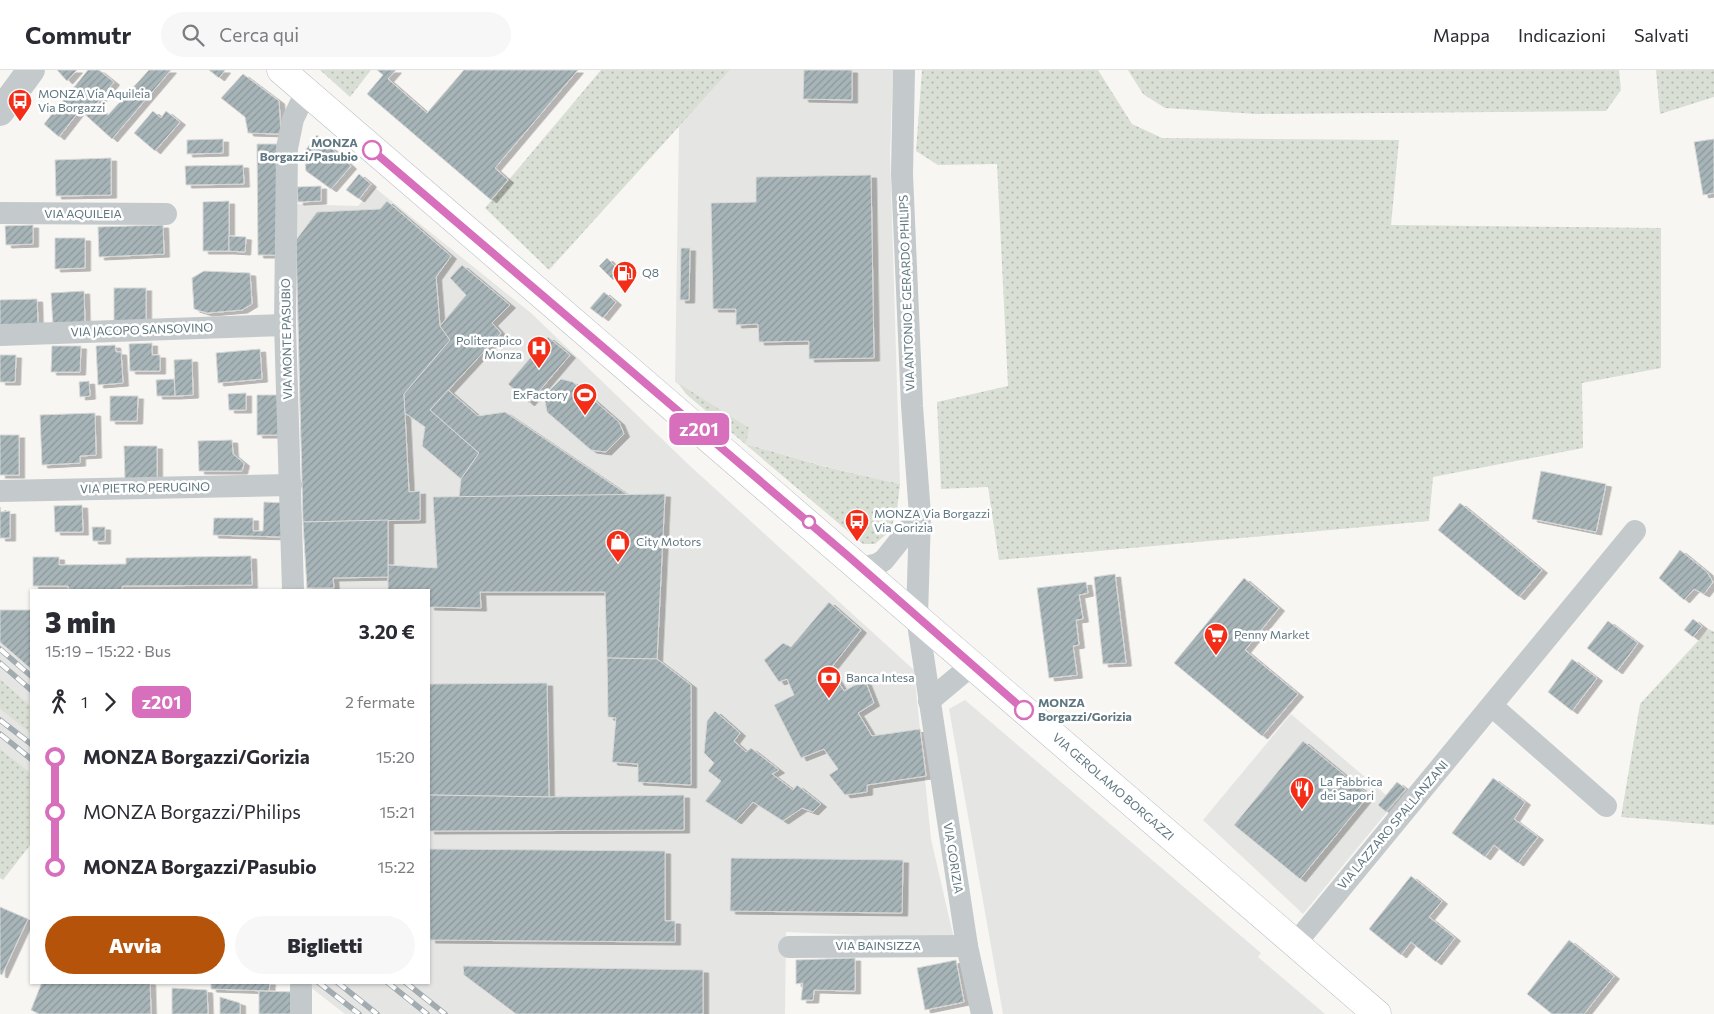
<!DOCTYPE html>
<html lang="it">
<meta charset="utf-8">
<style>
body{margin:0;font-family:Commissioner,sans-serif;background:#f7f7f7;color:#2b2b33;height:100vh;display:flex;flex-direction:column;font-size:19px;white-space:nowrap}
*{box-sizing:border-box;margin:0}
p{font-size:16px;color:#7c7c81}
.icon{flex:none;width:28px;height:28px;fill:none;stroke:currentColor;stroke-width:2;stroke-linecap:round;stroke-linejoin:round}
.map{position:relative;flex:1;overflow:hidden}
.panel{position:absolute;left:30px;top:519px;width:400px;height:395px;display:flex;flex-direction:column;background:#fff;border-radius:0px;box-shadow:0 1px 4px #0004}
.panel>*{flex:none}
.badge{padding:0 10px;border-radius:8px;font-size:18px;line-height:32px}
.map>.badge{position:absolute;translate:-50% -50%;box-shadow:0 0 0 2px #fff}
.legs{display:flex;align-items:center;gap:8px;height:55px;padding:0 15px;font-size:16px}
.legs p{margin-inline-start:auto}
.overview{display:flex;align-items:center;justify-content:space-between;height:85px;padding:0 15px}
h1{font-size:28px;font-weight:800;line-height:38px}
.action{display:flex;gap:10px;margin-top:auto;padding:10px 15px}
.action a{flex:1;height:58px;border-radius:30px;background:#b45309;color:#fff;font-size:20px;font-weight:800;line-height:58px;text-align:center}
.action a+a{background:#f7f7f7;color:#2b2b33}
ul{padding:0 15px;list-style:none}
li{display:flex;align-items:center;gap:18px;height:55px;font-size:19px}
li i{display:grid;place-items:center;width:8px;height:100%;margin:0 6px;background:currentColor}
li i::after{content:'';width:12px;height:12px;margin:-6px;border:4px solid;border-radius:50%;background:#fff}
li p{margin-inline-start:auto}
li:first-child i{background:linear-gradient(#0000 50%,currentColor 0)}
li:last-child i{background:linear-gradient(currentColor 50%,#0000 0)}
header{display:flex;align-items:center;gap:30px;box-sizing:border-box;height:70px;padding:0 25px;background:#fff;border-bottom:1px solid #e1e1e2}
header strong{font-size:24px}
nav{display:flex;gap:28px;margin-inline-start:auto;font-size:18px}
.search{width:350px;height:45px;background:#f7f7f7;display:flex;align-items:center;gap:12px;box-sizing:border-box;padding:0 18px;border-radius:28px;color:#7c7c81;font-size:19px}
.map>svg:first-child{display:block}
.built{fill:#e5e6e4}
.grass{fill:url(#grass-dots)}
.building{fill:url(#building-hatch);stroke:#d8d8d6;filter:url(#shadow)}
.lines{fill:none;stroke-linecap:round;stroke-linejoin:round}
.secondary-casing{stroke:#b6bdc0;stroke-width:29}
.minor{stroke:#c4c9cc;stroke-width:22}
.tertiary{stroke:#c4c9cc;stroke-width:28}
.secondary{stroke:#fff;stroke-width:28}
.rail-casing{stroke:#a2abaf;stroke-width:5.5}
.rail{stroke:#fff;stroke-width:4;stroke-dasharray:11;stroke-linecap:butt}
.line-1-casing{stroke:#fff;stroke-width:11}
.line-1{stroke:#d86fbc;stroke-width:8}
.stop-1-dot{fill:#fff;stroke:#d86fbc;stroke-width:2.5}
.labels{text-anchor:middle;stroke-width:5;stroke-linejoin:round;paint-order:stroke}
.poi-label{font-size:12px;fill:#5f7781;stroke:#fff;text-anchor:start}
.stop-label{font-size:12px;font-weight:bold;fill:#5f7781;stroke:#fff;text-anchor:end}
.street-label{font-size:12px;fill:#5f7781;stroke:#fff}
</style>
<header>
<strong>Commutr</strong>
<div class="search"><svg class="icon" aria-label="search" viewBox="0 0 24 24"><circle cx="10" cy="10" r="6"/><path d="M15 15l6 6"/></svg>Cerca qui</div>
<nav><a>Mappa</a><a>Indicazioni</a><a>Salvati</a></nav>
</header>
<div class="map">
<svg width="1714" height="944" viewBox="0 0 1714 944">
<defs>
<pattern id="grass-dots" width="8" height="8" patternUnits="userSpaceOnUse" patternTransform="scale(1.25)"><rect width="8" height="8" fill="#d9dfd4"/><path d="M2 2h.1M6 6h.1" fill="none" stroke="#b3bab1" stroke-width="1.8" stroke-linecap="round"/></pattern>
<pattern id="building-hatch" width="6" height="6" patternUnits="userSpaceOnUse" patternTransform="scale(1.25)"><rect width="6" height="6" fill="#a7b4b8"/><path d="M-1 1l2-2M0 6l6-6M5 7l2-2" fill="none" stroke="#8b979b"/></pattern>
<filter id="shadow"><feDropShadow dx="5.5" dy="3" stdDeviation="0" flood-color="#0004"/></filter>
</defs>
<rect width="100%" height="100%" fill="#f7f6f3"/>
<g class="built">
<polygon points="730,0 893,0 890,84 900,414 827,397 746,374 748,358 675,312 679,56"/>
<polygon points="374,117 531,243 688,394 914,600 931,769 954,869 786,862 785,944 345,944 305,913 429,912 429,520 307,520 299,327 295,134 358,136"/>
<polygon points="0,540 31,540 31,636 0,609"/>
<polygon points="965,630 1261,883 1258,887 1325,944 1003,944 949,639"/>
<polygon points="0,639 31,664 31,703 0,679"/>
<polygon points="1291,644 1386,725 1397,712 1406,719 1303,844 1203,750"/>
</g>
<g class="grass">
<polygon points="320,0 371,0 350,27"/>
<polygon points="601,0 730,0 549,200 485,138"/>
<polygon points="922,0 1098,0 1132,54 1162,68 1399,70 1391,155 1661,158 1661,298 1582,313 1583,378 1433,407 1429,451 999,490 988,417 941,419 937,332 1008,316 997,94 938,95 916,81"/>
<polygon points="1128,0 1619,0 1621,20 1606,41 1257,44 1165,38 1143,24"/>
<polygon points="1656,0 1714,0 1714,27 1660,44"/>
<polygon points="678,313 749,358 746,374 826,397 900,414 897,440 890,461 875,474 863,474 686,324"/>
<polygon points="1709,559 1714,562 1714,755 1621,747 1640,634"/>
<polygon points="0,609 31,636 31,664 0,639"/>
<polygon points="0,679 31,703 31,774 3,810 0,808"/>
</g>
<g class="building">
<polygon points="57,0 77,0 67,11"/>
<polygon points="88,0 99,0 114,12 95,36 108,45 149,0 171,0 112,69 80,40 59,67 44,54"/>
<polygon points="209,0 225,0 219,8"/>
<polygon points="377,0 396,0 388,9 427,43 464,0 578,0 495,98 508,110 491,130 367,24 383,5"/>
<polygon points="804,0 852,0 852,30 803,29"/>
<polygon points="243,4 279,31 281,64 248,63 245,47 221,28"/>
<polygon points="153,41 161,48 166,41 180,52 155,81 134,63"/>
<polygon points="317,65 351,96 331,119 306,101 304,82"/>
<polygon points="223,69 223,83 187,84 187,70"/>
<polygon points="1714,69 1714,123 1703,125 1694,72"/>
<polygon points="257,74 278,74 279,185 258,185"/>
<polygon points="111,88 111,125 56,126 55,90"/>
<polygon points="243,95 244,114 186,115 185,96"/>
<polygon points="359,104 371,114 359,129 346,120"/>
<polygon points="871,105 874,288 809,289 809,271 759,272 758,254 736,255 736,239 713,239 711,133 756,132 756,107"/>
<polygon points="321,116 321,131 298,132 297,117"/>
<polygon points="229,131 229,181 203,181 203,132"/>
<polygon points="387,131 451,186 436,207 440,256 450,270 404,324 409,422 420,421 420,450 303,452 296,170 317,142 380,139"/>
<polygon points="33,155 33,174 6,175 5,156"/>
<polygon points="163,155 164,184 99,187 98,157"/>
<polygon points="229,166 246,167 245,182 229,181"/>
<polygon points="55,168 85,168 85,198 55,199"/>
<polygon points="681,178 690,178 689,230 680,230"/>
<polygon points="607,188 621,202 613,210 599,196"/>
<polygon points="462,195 510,235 492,253 501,263 430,340 479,383 461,409 422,376 425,357 405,343 404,324 450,270 440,256 466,225 450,208"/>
<polygon points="204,201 250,203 252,234 242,240 207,243 194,239 192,208"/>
<rect x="114" y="218" width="32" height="34"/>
<polygon points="84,221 85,255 53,257 51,223"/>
<polygon points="604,222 616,232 603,248 590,238"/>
<polygon points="37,229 38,254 0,256 0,230"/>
<polygon points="548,267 570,285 529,333 508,314"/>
<polygon points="152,273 152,285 160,285 160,301 130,301 129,274"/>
<polygon points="115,275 116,282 121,282 123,313 98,315 96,276"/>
<polygon points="52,276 81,276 80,302 51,302"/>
<polygon points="260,279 262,309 218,313 216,283"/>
<polygon points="0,285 16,285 15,312 0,312"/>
<polygon points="192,289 193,325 175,326 174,290"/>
<polygon points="174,309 175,326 157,326 156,310"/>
<polygon points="561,309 573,312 619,352 624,364 606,382 591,380 547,342 544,326"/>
<polygon points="89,311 90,326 80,327 79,312"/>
<polygon points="448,320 478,346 505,342 628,425 459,427 461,409 479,383 430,340"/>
<polygon points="246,323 246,340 229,340 228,324"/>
<polygon points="257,325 279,325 280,365 257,365"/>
<polygon points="110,326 138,326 137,351 110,351"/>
<polygon points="95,343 96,385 80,386 80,393 42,395 40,345"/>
<rect x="0" y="365" width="19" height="40"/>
<polygon points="232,370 233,384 244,393 242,401 199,401 198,371"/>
<polygon points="124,376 157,376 157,408 125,409"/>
<polygon points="1541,401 1606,414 1596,462 1532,449"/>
<polygon points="665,424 657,589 607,588 605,522 480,522 481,538 429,537 429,520 388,520 388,495 437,498 433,427"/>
<polygon points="264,432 285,433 284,467 213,465 214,448 253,448 253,461 263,461"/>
<polygon points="1460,433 1542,500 1519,527 1438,460"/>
<polygon points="82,435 83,462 55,462 54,436"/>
<polygon points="0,437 1,442 10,441 10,468 0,468"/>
<polygon points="388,450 388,507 333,508 334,518 307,518 303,452"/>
<polygon points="92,457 105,457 105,471 93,471"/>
<polygon points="1680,480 1707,502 1713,512 1704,524 1694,519 1684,530 1659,508"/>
<polygon points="251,486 252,515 122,516 122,520 69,520 68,516 33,516 33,487 59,487 59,495 126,494 126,488"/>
<polygon points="1115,504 1126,593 1103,594 1094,507"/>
<polygon points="1244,508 1279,538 1245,580 1298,624 1262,666 1174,593"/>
<polygon points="1086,512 1088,523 1079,525 1083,549 1076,550 1079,575 1073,576 1077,605 1049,608 1037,518"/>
<polygon points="829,532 861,560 830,599 844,621 865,610 874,633 858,643 872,666 920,659 926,706 867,715 867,722 845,725 829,705 838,699 824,679 801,688 774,635 794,625 787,609 779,612 764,590 783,573 791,577"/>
<polygon points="0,540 31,540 31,599 0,572"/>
<polygon points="1693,549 1702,556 1693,567 1684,560"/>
<polygon points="1608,551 1638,573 1617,601 1587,578"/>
<polygon points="607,588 657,589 691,615 691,715 638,712 638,694 612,692 616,648 608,647"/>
<polygon points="1572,589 1597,608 1572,641 1548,622"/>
<polygon points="547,613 549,727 429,725 429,614"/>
<polygon points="715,641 740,663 734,671 746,682 751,678 779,700 772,704 793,720 797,715 821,734 813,742 802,738 783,751 753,732 736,751 705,731 721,711 708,701 714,693 704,683 707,651"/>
<polygon points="1303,671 1369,725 1300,809 1234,755"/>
<polygon points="1493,708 1525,732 1514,749 1538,767 1518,793 1494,775 1485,787 1452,763"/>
<polygon points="1397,712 1406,719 1386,742 1378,735"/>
<polygon points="429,725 549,727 684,725 684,760 429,761"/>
<polygon points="429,779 665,781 665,851 675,851 675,872 430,870"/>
<polygon points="731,788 903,790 902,843 730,841"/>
<polygon points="1411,806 1442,831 1429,847 1455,868 1436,892 1411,872 1401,885 1369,859"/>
<polygon points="0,837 28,849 2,905 0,904"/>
<polygon points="1569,870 1614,906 1584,944 1552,944 1527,924"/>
<polygon points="855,888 855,921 814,920 813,930 801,930 803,913 796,914 796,890"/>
<polygon points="956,890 964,932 925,940 917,898"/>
<polygon points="463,896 703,900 703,944 516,944 464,905"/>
<polygon points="42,912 150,912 151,944 39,944 31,940"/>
<polygon points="211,912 270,912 269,921 211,919"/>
<polygon points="172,918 207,920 208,944 172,944"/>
<polygon points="259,921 294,922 294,944 259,944"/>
<polygon points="220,927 240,933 240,944 220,944"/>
</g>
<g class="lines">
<defs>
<polyline id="secondary" points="281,0 1377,944"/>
</defs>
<use href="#secondary" class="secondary-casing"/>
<g class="minor">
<polyline points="904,0 902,104 912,336 920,445 917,547 967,876 982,944"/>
<polyline points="0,143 166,144"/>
<polyline points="0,265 285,255"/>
<polyline points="0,421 291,415"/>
<polyline points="862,498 878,494 884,490 920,445"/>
<polyline points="293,520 285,255 287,78 293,49 306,22"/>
<polyline points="929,631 972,595"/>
<polyline points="1492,636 1606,736"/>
<polyline points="1295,874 1635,461"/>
<polyline points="789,877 967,876"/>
<polyline points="301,917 301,944"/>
</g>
<polyline class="tertiary" points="0,42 31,0"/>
<use href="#secondary" class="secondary"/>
<defs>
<g id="rail">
<polyline points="0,579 31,606"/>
<polyline points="0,593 31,620"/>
<polyline points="0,650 31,674"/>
<polyline points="0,664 31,689"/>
<polyline points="318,912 359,944"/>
<polyline points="337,912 377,944"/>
<polyline points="387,912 427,944"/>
<polyline points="405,912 445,944"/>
</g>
</defs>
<use href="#rail" class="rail-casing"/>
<use href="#rail" class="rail"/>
</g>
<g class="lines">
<defs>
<polyline id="line-1" points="372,80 848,486 1024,640"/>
</defs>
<use href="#line-1" class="line-1-casing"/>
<use href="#line-1" class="line-1"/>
</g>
<defs>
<symbol id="bus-pin" viewBox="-11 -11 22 30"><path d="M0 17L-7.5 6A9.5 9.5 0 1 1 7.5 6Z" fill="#f32d17" stroke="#fff"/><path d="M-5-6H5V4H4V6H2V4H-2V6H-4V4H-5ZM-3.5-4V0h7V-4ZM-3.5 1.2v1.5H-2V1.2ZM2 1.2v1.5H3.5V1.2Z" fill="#fff"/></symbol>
<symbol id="fuel-pin" viewBox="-11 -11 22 30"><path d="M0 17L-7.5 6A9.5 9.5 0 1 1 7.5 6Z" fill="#f32d17" stroke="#fff"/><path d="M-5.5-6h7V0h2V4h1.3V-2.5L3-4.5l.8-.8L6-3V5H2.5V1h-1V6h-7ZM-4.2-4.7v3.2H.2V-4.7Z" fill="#fff"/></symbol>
<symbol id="hospital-pin" viewBox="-11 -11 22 30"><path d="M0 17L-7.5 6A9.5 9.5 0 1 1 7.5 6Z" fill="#f32d17" stroke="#fff"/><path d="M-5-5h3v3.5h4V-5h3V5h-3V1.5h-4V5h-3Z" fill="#fff"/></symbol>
<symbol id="stadium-pin" viewBox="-11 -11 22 30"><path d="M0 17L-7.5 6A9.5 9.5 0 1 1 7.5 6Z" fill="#f32d17" stroke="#fff"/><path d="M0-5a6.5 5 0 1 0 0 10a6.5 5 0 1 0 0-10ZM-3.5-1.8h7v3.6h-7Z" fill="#fff"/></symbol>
<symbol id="shop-pin" viewBox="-11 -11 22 30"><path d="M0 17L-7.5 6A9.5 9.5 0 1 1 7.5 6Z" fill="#f32d17" stroke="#fff"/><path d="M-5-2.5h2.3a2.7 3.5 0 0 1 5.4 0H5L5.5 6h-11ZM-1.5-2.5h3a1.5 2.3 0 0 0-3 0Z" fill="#fff"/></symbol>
<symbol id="supermarket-pin" viewBox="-11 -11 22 30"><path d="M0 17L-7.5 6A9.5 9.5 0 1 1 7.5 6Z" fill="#f32d17" stroke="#fff"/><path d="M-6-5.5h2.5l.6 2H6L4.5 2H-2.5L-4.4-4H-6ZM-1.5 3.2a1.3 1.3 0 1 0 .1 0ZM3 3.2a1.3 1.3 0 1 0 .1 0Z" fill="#fff"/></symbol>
<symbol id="bank-pin" viewBox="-11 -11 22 30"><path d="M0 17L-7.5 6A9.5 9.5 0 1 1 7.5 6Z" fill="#f32d17" stroke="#fff"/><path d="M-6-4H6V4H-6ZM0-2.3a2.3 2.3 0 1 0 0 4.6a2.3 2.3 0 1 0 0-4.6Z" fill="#fff"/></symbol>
<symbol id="restaurant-pin" viewBox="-11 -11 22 30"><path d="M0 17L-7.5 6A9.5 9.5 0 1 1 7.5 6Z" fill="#f32d17" stroke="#fff"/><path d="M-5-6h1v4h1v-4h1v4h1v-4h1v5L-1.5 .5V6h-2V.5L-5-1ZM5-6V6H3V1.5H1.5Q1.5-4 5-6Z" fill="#fff"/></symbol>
</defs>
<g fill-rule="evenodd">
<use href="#bus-pin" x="6" y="17" width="28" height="38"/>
<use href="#fuel-pin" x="611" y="189" width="28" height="38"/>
<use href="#hospital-pin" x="525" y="264" width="28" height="38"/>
<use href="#stadium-pin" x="571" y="311" width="28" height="38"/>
<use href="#bus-pin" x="843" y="437" width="28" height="38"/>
<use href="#shop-pin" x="604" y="458" width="28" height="38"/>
<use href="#supermarket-pin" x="1202" y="551" width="28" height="38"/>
<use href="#bank-pin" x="815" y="594" width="28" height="38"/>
<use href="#restaurant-pin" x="1288" y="705" width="28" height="38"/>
</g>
<g class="stop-1-dot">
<circle cx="372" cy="80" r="9"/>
<circle cx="809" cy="452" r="6"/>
<circle cx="1024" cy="640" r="9"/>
</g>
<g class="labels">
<g class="poi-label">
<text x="38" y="28">MONZA Via Aquileia<tspan x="38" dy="14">Via Borgazzi</tspan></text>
<text x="642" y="207">Q8</text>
<text x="522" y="275" text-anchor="end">Politerapico<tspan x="522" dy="14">Monza</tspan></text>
<text x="568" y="329" text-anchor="end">ExFactory</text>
<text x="874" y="448">MONZA Via Borgazzi<tspan x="874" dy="14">Via Gorizia</tspan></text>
<text x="636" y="476">City Motors</text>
<text x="1234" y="569">Penny Market</text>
<text x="846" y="612">Banca Intesa</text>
<text x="1320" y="716">La Fabbrica<tspan x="1320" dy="14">dei Sapori</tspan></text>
</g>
<g class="stop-label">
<text x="358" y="77">MONZA<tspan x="358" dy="14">Borgazzi/Pasubio</tspan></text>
<text x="1038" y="637" text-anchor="start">MONZA<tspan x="1038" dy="14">Borgazzi/Gorizia</tspan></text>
</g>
<g class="street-label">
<text x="83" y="148">VIA AQUILEIA</text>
<text transform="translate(907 223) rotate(-92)" y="4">VIA ANTONIO E GERARDO PHILIPS</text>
<text transform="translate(142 260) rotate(-2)" y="4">VIA JACOPO SANSOVINO</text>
<text transform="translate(287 269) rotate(-91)" y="4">VIA MONTE PASUBIO</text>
<text transform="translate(145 418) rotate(-1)" y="4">VIA PIETRO PERUGINO</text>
<text transform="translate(1113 717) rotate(41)" y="4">VIA GEROLAMO BORGAZZI</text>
<text transform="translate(1393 755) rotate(-50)" y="4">VIA LAZZARO SPALLANZANI</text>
<text transform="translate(953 788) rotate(81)" y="4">VIA GORIZIA</text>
<text x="878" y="880">VIA BAINSIZZA</text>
</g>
</g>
</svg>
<b class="badge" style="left:699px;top:359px;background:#d86fbc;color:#fff">z201</b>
<section class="panel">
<div class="overview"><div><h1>3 min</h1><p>15:19 – 15:22 · Bus</p></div><b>3.20 €</b></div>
<div class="legs"><svg class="icon" aria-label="walk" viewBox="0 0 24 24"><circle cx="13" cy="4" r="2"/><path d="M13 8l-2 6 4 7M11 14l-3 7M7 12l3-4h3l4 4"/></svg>1<svg class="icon" aria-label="forward" viewBox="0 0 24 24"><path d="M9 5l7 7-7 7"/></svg><b class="badge" style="background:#d86fbc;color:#fff">z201</b><p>2 fermate</p></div>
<ul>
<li><i style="color:#d86fbc"></i><b>MONZA Borgazzi/Gorizia</b><p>15:20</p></li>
<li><i style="color:#d86fbc"></i><span>MONZA Borgazzi/Philips</span><p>15:21</p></li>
<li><i style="color:#d86fbc"></i><b>MONZA Borgazzi/Pasubio</b><p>15:22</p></li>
</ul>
<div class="action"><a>Avvia</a><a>Biglietti</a></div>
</section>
</div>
